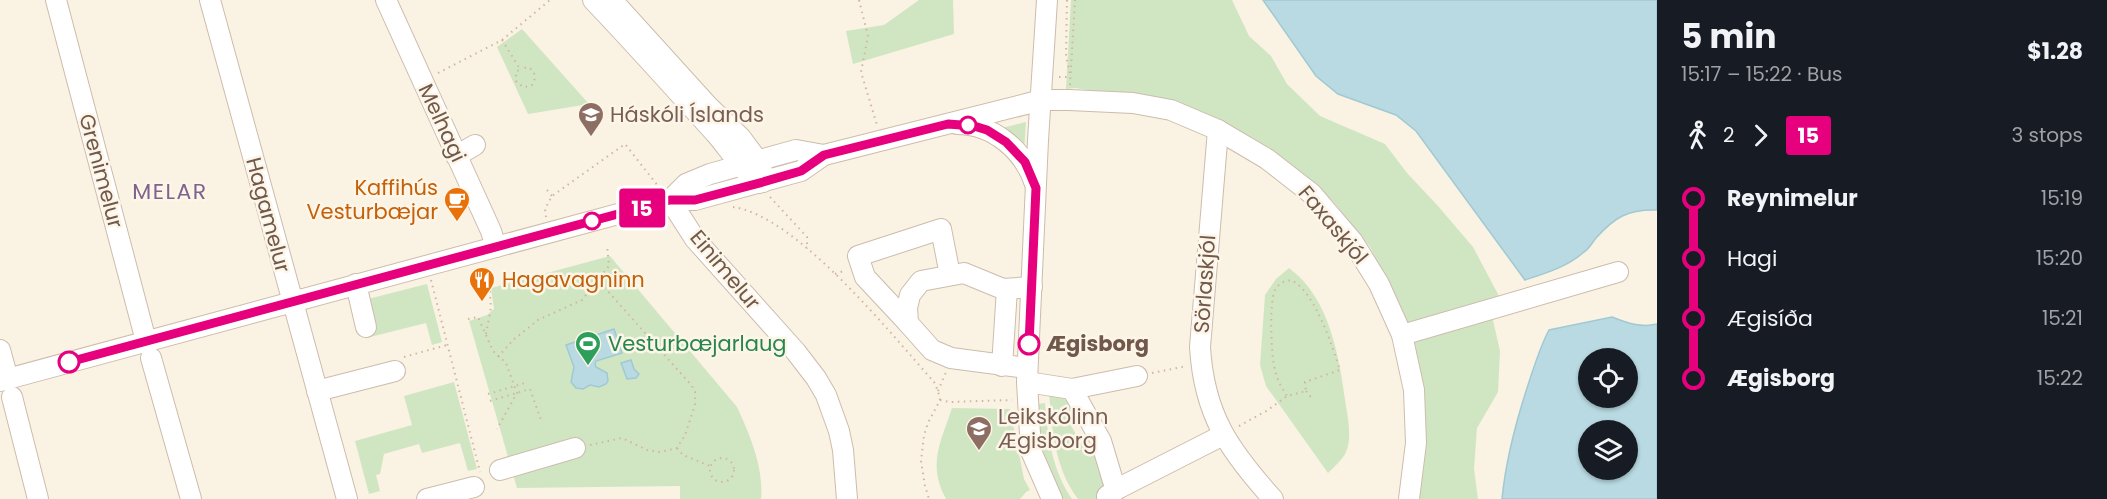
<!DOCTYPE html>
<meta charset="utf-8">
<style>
body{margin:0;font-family:Poppins,sans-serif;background:#20242c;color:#f1f3f6;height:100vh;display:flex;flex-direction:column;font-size:22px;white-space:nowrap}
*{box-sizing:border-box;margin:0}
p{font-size:20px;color:#9ea1a6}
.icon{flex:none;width:33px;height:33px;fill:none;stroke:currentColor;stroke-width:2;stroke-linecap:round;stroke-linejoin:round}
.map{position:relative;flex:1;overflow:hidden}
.sheet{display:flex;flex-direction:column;background:#171b24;width:450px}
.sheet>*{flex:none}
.badge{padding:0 12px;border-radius:4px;font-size:21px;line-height:39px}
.fabs{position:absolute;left:1578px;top:348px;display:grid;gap:12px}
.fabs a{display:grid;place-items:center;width:60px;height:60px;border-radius:50%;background:#171b24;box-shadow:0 2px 4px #0004;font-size:30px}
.map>.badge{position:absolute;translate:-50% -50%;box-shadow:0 0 0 3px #fff}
.legs{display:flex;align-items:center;gap:9px;height:66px;padding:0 24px;font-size:20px}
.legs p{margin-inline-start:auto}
.summary{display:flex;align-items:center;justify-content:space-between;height:102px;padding:0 24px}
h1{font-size:33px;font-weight:700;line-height:45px}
ul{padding:0 24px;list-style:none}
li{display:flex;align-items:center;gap:21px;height:60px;font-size:22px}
li i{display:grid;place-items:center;width:9px;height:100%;margin:0 8px;background:currentColor}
li i::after{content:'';width:15px;height:15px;margin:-8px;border:4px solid;border-radius:50%;background:#171b24}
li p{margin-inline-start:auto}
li:first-child i{background:linear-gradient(#0000 50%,currentColor 0)}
li:last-child i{background:linear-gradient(currentColor 50%,#0000 0)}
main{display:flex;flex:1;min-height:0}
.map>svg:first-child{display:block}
.green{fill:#d0e6c2}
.water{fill:#b9dae2;stroke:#a0c9d3;stroke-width:1.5;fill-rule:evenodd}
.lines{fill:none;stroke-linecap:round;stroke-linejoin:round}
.minor-casing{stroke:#cdbcad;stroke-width:22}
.path{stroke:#d2b5a0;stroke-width:2;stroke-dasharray:1.5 4.5;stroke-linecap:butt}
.minor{stroke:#fff;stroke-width:20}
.line-1-casing{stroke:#fff;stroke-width:14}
.line-1{stroke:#e6007e;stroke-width:9}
.stop-1-dot{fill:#fff;stroke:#e6007e;stroke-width:3}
.labels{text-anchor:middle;stroke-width:5;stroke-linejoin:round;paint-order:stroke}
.education-label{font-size:21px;fill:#785e54;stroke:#fdf6e8;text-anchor:start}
.street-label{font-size:21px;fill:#70594b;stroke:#fdf6e8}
.food-label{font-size:21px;fill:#c56008;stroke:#fdf6e8;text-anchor:end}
.leisure-label{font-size:21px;fill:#27864d;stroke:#fdf6e8;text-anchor:start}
.stop-label{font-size:21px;font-weight:bold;fill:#70594b;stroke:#fdf6e8;text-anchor:start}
.neighbourhood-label{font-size:22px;letter-spacing:1.5px;fill:#7f638c;stroke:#fdf6e8}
</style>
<main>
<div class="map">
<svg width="1657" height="499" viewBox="0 0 1657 499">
<rect width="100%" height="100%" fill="#faf2e2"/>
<g class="green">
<polygon points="919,0 953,0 954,34 853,64 846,31 884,25"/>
<polygon points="1071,0 1232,0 1249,36 1271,56 1287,84 1320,116 1385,144 1407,173 1438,206 1473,247 1499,296 1408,324 1370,247 1333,201 1291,167 1163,101 1075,88 1066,89"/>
<polygon points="522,29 589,104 528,114 497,47"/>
<polygon points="1026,122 1024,151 998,129"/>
<path d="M610,256l127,151c13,28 27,61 24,92h-81v-13l-163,2 -48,-167 18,-6 7,-6 -3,-21z"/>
<path d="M1289,268c42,31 50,90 57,138 2,13 6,32 0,46 -3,7 -12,15 -18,21l-62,-87 -6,-21 5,-70 11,-16z"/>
<polygon points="427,284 442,342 432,345 426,323 366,338 364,300"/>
<polygon points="1492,316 1500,351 1498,392 1477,428 1474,469 1478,499 1418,499 1424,465 1425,422 1414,342"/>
<polygon points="454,382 477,469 468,471 460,443 422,453 419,444 384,454 380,474 376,475 380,491 369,494 355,441 412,425 404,396"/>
<path d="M1049,391l14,7 12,10 -8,11 16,27 13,2 12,33 -6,18h-24c-24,-32 -26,-70 -29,-108z"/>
<path d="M1045,403c3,34 7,67 27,96h-12l-20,-52 -2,-43z"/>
<path d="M952,408l58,1 14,70 6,11 -4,2 -6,7h-74c-19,-35 -5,-57 6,-91z"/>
</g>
<g class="water">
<path d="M1263,0h394v210c-29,-1 -42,7 -61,28 -4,5 -7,11 -12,14 -17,15 -38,21 -59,28l-109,-149 -20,-16 -58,-21 -22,-18z"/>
<path d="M1612,317c15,6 29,11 45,7v175h-155c4,-41 14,-78 27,-117 6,-18 11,-35 20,-52zM1588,358h40v40h-40zM1588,430h40v40h-40z"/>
<polygon points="614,329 622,353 596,361 595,364 596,367 607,373 608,381 606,384 599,387 590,385 583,389 576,388 571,382 574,367 566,345"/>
<polygon points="631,360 634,369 639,374 636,378 627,379 621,363"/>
</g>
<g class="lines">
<defs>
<g id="minor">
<polyline points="56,0 146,341"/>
<polyline points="210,0 347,499"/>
<polyline points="386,0 491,231 496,247"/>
<path d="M593,0c42,44 82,89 123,134 14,16 26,37 43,49"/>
<polyline points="612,0 708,106 741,138 758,161 764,176 763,182"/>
<polyline points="1047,0 1038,140 1027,382 1031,451 1052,499"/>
<path d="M957,124c36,0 67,26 78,60"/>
<path d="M1218,130l-18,217c4,68 29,103 73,152"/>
<polyline points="456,156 475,145"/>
<polyline points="670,200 695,239 796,352 816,378 826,395 839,431 843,450 847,499"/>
<polyline points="670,200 686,184 710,174 796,150 824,155"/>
<polyline points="356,284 366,327"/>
<polyline points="908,323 865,277 858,256 941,229 950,275"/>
<polyline points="1402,335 1618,272"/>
<polyline points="0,350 8,379"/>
<polyline points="151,358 191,499"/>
<polyline points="1002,366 1007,289"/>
<polyline points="1027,368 951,358 932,350 908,323 907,308 910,295 921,281 964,273 1003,289 1032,287"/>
<polyline points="0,381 670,200 695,200 801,171 824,155 1030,103 1040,100 1069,100 1133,103 1171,110 1218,130 1267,159 1312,194 1353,242 1379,284 1402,335 1414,390 1416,443 1409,499"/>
<polyline points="1027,382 1072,389 1137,376"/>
<polyline points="1072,389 1101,441 1113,481 1119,488"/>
<polyline points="317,391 395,371"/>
<polyline points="12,397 38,499"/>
<polyline points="500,470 575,448"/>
<polyline points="1107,496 1119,488 1223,435"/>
<polyline points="427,499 474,487"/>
</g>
</defs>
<use href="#minor" class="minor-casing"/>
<g class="path">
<polyline points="859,0 868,36 861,72 877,125"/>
<polyline points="1067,0 1066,56 1070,74"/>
<path d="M502,40l18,29 -4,3v9l7,6 8,-1c6,-7 5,-14 -3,-19l-8,2"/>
<polyline points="438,73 502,40 550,0"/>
<polyline points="1059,77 1071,77"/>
<polyline points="1070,85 1075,0"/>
<polyline points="547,190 552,196"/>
<polyline points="770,197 807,237 807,249"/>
<path d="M733,207c64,9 157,126 201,175l4,9 2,9 -12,23 -4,12 -3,26 4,25 4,13"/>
<polyline points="546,217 545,209 552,196 625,144 658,186"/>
<polyline points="835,274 846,270"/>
<polyline points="431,280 480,472"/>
<polyline points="468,319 478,317 493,351 506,363 517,393 497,429"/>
<polyline points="486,334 491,308 489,280"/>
<polyline points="404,357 447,345"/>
<polyline points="498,357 513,340 538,320 582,300 609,266 607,245"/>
<polyline points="1152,373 1187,366"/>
<polyline points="938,391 946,372"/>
<polyline points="1306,391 1313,400"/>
<polyline points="488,394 528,382"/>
<polyline points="940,400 950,402 1012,400"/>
<polyline points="490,401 530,389 541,420"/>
<path d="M1239,426l29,-16 19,-14 19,-5 -1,-9 35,-12c-8,-24 -25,-79 -49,-90 -7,1 -12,3 -16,10 -6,12 -4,66 0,80 2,10 7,18 12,26"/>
<polyline points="590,445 622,438 647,450 660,452 677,448 685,435 695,405 695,392 692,386 598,280"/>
<polyline points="677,448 683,455 710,466"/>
<circle cx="722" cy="470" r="12"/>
</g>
<use href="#minor" class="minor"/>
</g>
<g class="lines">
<defs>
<polyline id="line-1" points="69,362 670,200 695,200 763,182 801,171 824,155 948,124 974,126 987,130 1006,142 1025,162 1036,188 1029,344"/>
</defs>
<use href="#line-1" class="line-1-casing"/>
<use href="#line-1" class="line-1"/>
</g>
<defs>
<symbol id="university-pin" viewBox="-11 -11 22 30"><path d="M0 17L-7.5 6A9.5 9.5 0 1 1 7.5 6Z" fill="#8d6e63" stroke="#fdf6e8"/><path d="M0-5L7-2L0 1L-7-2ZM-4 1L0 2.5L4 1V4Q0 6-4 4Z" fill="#fff"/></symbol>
<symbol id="cafe-pin" viewBox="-11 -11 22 30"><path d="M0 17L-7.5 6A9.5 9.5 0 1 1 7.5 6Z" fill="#e8710a" stroke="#fdf6e8"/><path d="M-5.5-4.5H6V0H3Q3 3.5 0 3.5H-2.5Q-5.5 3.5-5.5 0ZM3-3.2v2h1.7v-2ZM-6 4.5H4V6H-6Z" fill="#fff"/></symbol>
<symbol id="restaurant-pin" viewBox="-11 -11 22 30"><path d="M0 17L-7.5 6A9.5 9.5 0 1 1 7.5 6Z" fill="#e8710a" stroke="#fdf6e8"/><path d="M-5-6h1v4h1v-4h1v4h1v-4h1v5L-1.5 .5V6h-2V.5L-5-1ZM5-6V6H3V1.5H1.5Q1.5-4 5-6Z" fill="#fff"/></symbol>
<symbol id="stadium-pin" viewBox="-11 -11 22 30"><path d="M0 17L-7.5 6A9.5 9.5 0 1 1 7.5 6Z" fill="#2e9e5b" stroke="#fdf6e8"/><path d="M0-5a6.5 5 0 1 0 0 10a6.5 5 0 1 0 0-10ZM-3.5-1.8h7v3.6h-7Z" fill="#fff"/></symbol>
<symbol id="school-pin" viewBox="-11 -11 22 30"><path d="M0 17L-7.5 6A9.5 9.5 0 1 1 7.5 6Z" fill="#8d6e63" stroke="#fdf6e8"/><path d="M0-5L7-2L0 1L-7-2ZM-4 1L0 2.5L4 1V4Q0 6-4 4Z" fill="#fff"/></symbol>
</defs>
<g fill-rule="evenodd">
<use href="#university-pin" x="576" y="100" width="30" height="40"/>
<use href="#cafe-pin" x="442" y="185" width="30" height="40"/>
<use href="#restaurant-pin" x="467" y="265" width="30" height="40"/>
<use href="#stadium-pin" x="573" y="329" width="30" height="40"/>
<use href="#school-pin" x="964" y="414" width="30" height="40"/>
</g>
<g class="stop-1-dot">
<circle cx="968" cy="125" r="8"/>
<circle cx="592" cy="221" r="8"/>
<circle cx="1029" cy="344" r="10"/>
<circle cx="69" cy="362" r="10"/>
</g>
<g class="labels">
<g class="education-label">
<text x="610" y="122">Háskóli Íslands</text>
<text x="998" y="424">Leikskólinn<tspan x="998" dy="24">Ægisborg</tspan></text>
</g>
<g class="street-label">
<text transform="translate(442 123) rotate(65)" y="7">Melhagi</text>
<text transform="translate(101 171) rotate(75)" y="7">Grenimelur</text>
<text transform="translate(268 215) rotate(75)" y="7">Hagamelur</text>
<text transform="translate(1333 225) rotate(50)" y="7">Faxaskjól</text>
<text transform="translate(725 270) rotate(50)" y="7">Einimelur</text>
<text transform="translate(1205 284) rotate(-86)" y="7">Sörlaskjól</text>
</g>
<g class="food-label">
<text x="438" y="195">Kaffihús<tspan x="438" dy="24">Vesturbæjar</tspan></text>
<text x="502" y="287" text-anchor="start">Hagavagninn</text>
</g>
<g class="leisure-label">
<text x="608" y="351">Vesturbæjarlaug</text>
</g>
<g class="stop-label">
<text x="1046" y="351">Ægisborg</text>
</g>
<g class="neighbourhood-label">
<text x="170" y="199">MELAR</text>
</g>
</g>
</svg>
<div class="fabs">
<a><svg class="icon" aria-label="locate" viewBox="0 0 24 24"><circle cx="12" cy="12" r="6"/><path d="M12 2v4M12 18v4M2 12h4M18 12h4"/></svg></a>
<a><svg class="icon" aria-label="layers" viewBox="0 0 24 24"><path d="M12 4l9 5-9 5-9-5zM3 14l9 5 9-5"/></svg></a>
</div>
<b class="badge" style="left:642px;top:208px;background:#e6007e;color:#fff">15</b>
</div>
<section class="sheet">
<div class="summary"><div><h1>5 min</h1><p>15:17 – 15:22 · Bus</p></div><b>$1.28</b></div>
<div class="legs"><svg class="icon" aria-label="walk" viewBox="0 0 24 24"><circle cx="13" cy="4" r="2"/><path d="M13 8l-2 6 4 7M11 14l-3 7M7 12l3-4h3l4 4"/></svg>2<svg class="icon" aria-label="forward" viewBox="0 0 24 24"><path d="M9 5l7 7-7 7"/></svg><b class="badge" style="background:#e6007e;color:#fff">15</b><p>3 stops</p></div>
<ul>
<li><i style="color:#e6007e"></i><b>Reynimelur</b><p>15:19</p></li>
<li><i style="color:#e6007e"></i><span>Hagi</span><p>15:20</p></li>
<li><i style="color:#e6007e"></i><span>Ægisíða</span><p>15:21</p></li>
<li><i style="color:#e6007e"></i><b>Ægisborg</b><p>15:22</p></li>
</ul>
</section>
</main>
